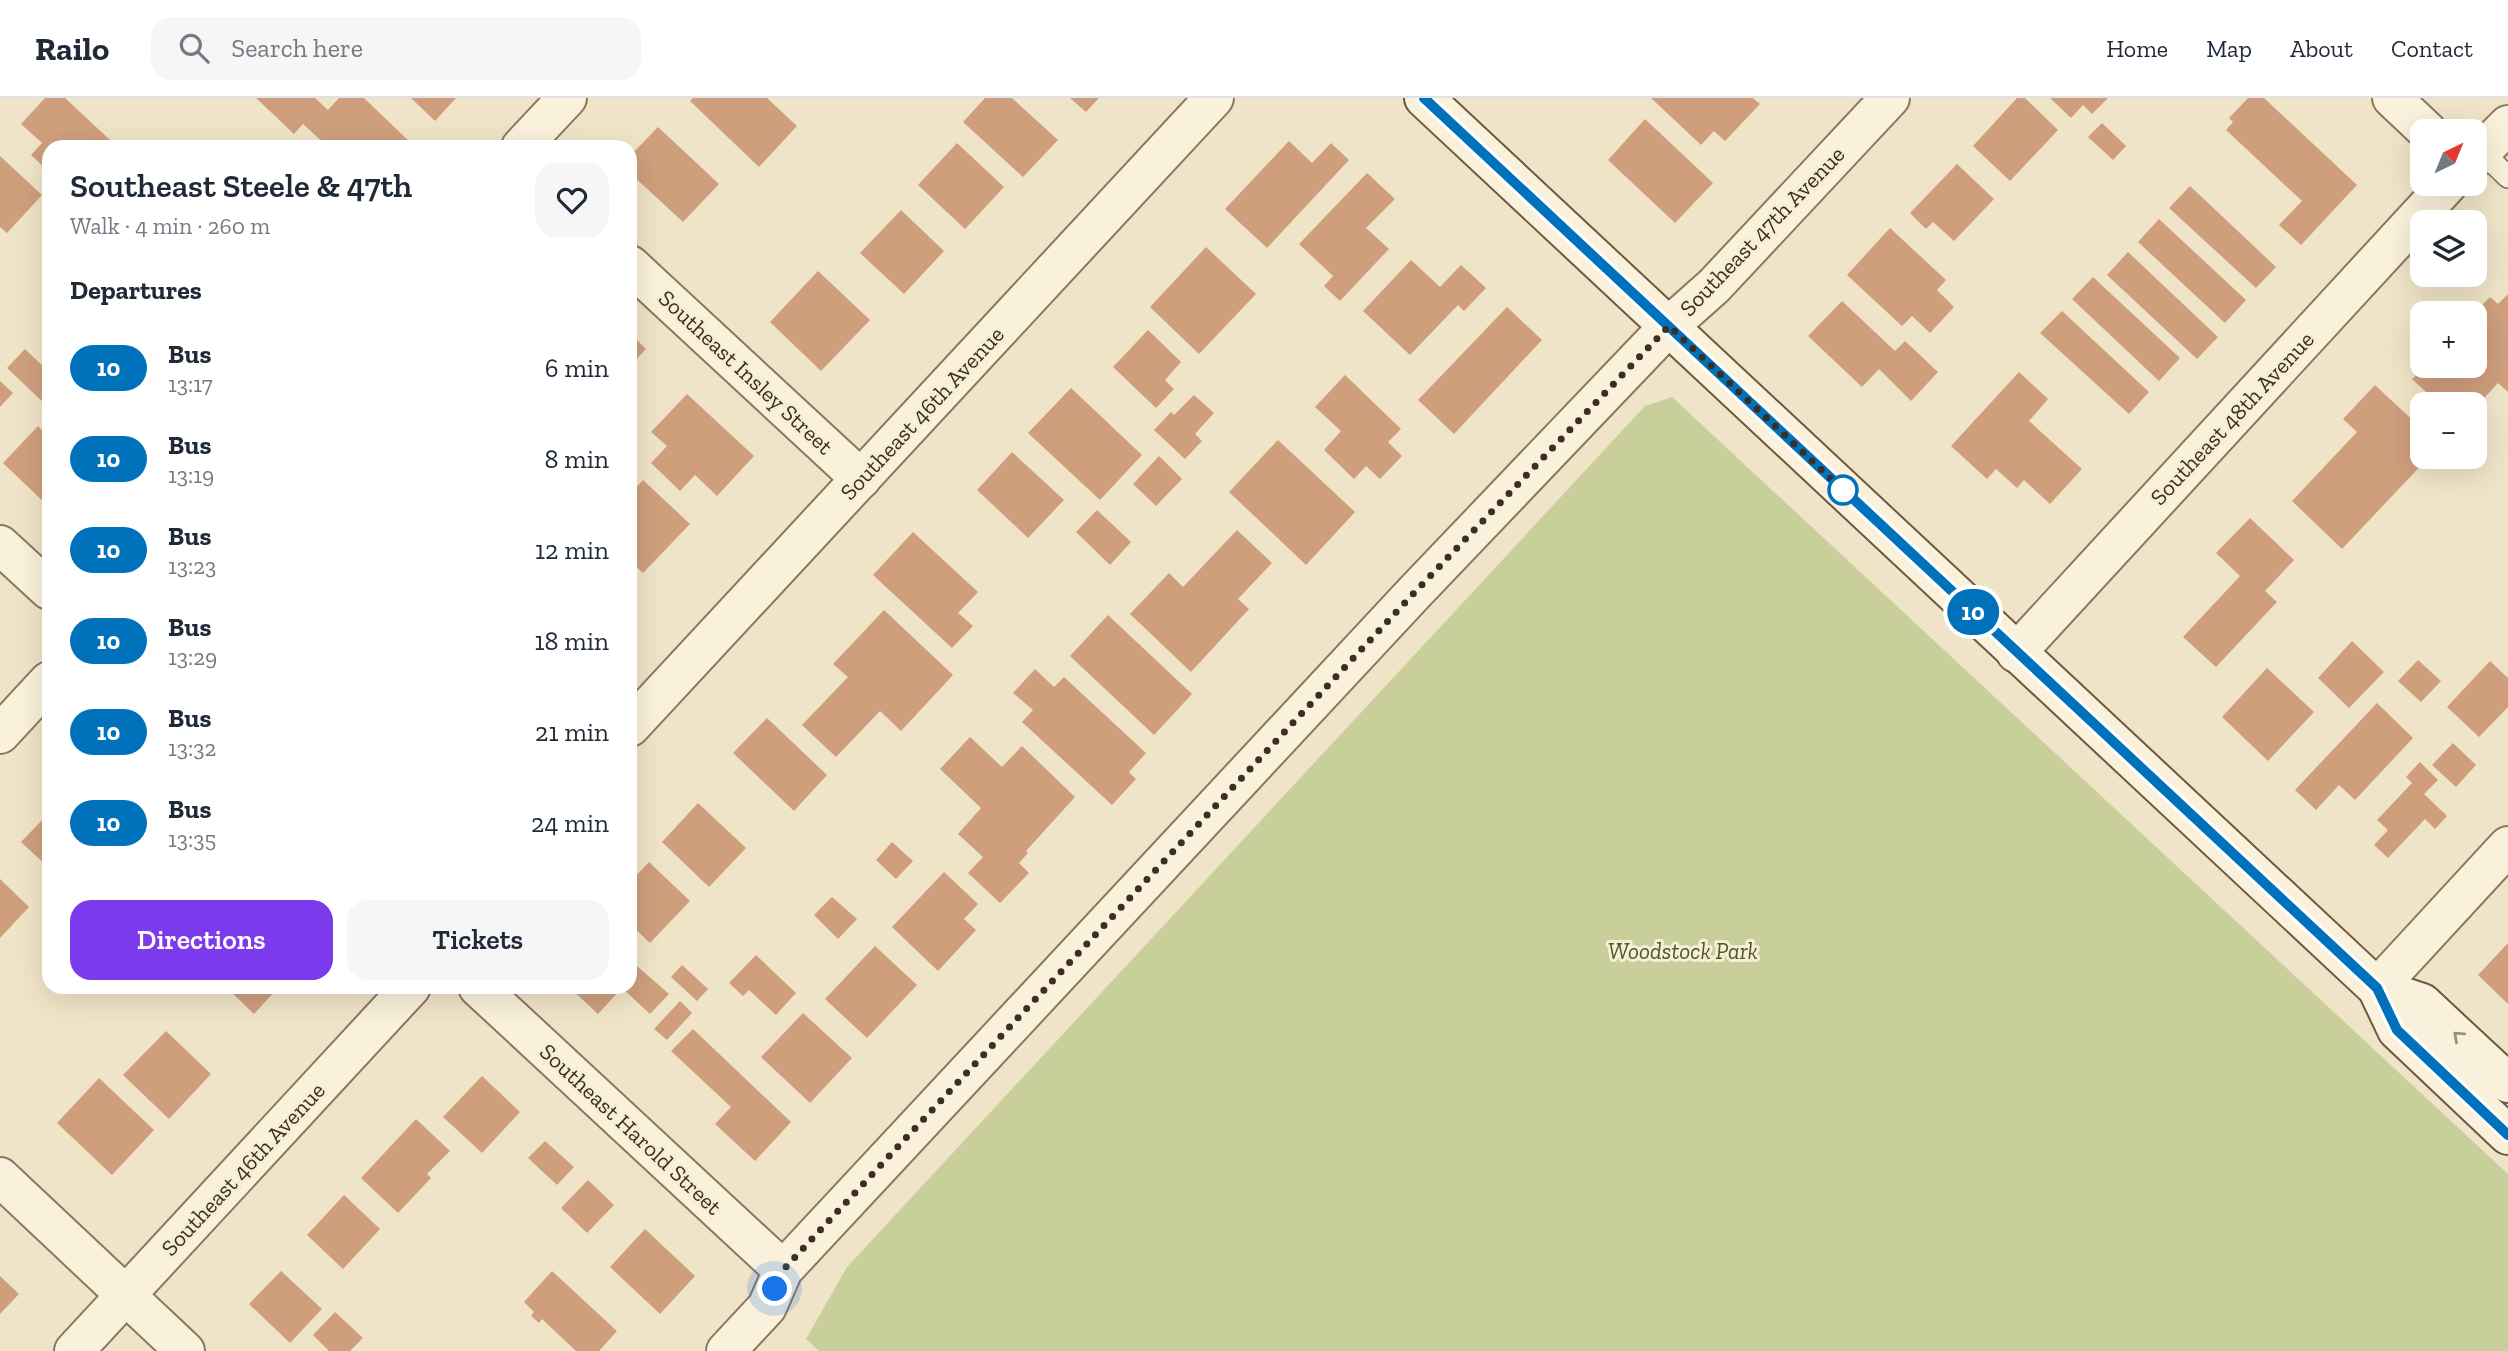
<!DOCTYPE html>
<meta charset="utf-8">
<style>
body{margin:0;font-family:"Zilla Slab",serif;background:#f6f6f7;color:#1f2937;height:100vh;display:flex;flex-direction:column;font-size:26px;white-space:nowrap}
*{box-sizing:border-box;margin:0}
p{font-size:23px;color:#747a83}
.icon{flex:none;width:38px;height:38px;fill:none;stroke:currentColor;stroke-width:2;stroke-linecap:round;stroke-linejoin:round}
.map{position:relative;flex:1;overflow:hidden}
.sheet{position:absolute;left:42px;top:42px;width:595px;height:854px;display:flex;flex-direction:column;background:#fff;border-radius:21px;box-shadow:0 7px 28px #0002}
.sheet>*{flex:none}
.badge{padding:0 14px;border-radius:23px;font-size:24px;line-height:46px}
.needle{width:46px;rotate:43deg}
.tools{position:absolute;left:2410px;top:21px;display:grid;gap:14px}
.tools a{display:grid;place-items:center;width:77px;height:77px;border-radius:14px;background:#fff;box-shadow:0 7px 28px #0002;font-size:35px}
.you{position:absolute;width:35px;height:35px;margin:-18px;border:5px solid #fff;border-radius:50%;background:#1a73e8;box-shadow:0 0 0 10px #1a73e833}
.map>.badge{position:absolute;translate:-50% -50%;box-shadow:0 0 0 4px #fff}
h2{padding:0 28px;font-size:26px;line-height:63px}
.round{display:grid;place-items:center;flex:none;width:74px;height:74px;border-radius:21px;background:#f6f6f7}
.headline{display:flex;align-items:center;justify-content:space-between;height:119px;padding:0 28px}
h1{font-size:33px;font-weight:600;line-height:52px}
.action{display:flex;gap:14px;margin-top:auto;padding:14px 28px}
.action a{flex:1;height:80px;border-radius:21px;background:#7c3aed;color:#fff;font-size:28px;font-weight:600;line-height:80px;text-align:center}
.action a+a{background:#f6f6f7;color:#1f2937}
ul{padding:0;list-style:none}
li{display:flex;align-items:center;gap:21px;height:91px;padding:0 28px}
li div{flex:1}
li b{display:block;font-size:26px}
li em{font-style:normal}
li .badge{min-width:77px;font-weight:700;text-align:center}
header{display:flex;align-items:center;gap:42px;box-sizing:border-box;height:98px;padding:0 35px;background:#fff;border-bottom:2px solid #e0e1e3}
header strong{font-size:33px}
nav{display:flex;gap:38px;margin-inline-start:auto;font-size:24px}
.search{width:490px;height:63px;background:#f6f6f7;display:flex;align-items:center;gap:18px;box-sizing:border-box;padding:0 24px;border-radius:21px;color:#747a83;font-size:26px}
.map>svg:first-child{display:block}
.green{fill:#c9cf9b}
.building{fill:#cf9f7d}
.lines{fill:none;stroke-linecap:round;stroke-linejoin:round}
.lane-casing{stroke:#8d765c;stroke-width:24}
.street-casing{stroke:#8d765c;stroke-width:42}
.secondary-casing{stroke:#6f573f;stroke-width:42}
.lane{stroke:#faf1dc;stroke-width:21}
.street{stroke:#faf1dc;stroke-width:38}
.secondary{stroke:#faf1dc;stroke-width:38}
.oneway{stroke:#9c907e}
.line-casing{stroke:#fff;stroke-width:16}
.line{stroke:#0072bc;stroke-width:10}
.walk{stroke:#3d2e20;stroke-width:7;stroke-dasharray:0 12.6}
.stop-dot{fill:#fff;stroke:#0072bc;stroke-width:3.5}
.labels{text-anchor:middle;stroke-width:6;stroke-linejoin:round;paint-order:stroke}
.street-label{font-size:23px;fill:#3d2e20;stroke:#f7eed8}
.park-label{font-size:23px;font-style:italic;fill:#4d5a26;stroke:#f7eed8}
</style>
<header>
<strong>Railo</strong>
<div class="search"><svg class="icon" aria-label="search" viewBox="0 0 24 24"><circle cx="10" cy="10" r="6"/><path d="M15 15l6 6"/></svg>Search here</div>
<nav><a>Home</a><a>Map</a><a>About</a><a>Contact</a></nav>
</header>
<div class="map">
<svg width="2508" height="1253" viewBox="0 0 2508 1253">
<rect width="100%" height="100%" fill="#f0e4c8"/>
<polygon class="green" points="1672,299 2508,1076 2508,1253 819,1253 806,1241 847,1169 1645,308"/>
<g class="building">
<polygon points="45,0 65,0 110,42 104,49 49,49 49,74 31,57 42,45 21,26"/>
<polygon points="256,0 315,0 328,12 339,0 364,0 413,47 410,49 328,49 303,26 294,36"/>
<polygon points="411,0 456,0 435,23"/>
<polygon points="693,0 767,0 797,28 759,69 690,3"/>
<polygon points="985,0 1012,0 1058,42 1023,79 963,24"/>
<polygon points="1070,0 1099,0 1086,14"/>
<polygon points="1651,0 1753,0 1760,6 1725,43 1714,33 1701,47"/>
<polygon points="2017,0 2025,0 2058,32 2010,83 1973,48"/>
<polygon points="2050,0 2108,0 2092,16 2083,7 2071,20"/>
<polygon points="2248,0 2264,0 2357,87 2301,147 2279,127 2302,103 2226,32 2233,24 2229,20"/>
<polygon points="1645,21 1713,85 1675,125 1608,62"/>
<polygon points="2102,25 2126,48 2113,62 2088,39"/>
<polygon points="658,29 719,86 683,124 630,75 630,58"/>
<polygon points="1289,43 1312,65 1331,45 1349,62 1267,150 1225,111"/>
<polygon points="957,45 1004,89 965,131 918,87"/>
<polygon points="0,58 42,97 7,135 0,129"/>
<polygon points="1957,66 1994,101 1954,143 1933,124 1926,131 1910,115"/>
<polygon points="1367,75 1395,101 1366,130 1389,151 1340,203 1324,188 1333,178 1299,146"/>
<polygon points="2190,88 2276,169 2256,190 2169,110"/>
<polygon points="901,112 944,153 904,196 860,155"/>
<polygon points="2159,121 2246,202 2225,225 2138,144"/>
<polygon points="1890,130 1946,182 1937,192 1954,209 1930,235 1912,218 1902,228 1847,177"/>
<polygon points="1206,149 1256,196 1199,256 1150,209"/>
<polygon points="2128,154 2218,239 2197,261 2107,177"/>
<polygon points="1411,162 1440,189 1461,167 1486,190 1464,213 1458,207 1410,257 1363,213"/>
<polygon points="818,173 870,222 821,273 770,224"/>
<polygon points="2093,179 2180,260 2159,283 2072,201"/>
<polygon points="2508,196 2508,294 2498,285 2474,311 2474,306 2439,306 2412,281 2425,268 2474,268 2474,215 2490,199 2498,206"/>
<polygon points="1842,203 1895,253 1905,243 1938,274 1911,303 1879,271 1862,289 1808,238"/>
<polygon points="1507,209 1542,242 1454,336 1418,302"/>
<polygon points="2062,213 2149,294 2129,316 2040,235"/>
<polygon points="1148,232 1181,264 1165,282 1174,291 1156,310 1113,269"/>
<polygon points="630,235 646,251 630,268"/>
<polygon points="25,251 49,274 49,299 44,305 7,270"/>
<polygon points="2019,274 2048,301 2029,323 2082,371 2050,406 2024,382 2017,390 1996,371 1987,381 1951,348"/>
<polygon points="1345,277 1401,331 1388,344 1402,358 1380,381 1366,368 1354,381 1324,352 1341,333 1315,309"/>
<polygon points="0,283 13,295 0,309"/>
<polygon points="2375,287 2422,331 2422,359 2429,359 2342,451 2292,403 2357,334 2343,321"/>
<polygon points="1071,290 1142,357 1100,402 1028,335"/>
<polygon points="687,296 754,358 717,398 695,377 680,393 651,365 667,348 651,334"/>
<polygon points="1194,297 1214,315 1195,336 1202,343 1185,361 1154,332 1171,314 1174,317"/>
<polygon points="38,328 49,339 49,409 3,365"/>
<polygon points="1278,342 1355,414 1306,467 1229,394"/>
<polygon points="1012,354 1064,402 1028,440 977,392"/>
<polygon points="1159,358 1182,381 1156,408 1133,386"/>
<polygon points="643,382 690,426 643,475 630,463 630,396"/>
<polygon points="1097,412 1131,444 1110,467 1076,434"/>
<polygon points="2250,420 2294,462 2265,493 2277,504 2216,569 2183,539 2240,478 2216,455"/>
<polygon points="1237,432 1272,465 1238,501 1249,511 1191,574 1130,516 1169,475 1183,489"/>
<polygon points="913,434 978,494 958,515 973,528 952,550 873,477"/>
<polygon points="884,512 953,577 901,633 880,613 836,659 802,627 848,579 833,566"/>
<polygon points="1108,517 1192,596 1154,637 1070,558"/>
<polygon points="2352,543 2384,574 2349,610 2318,580"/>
<polygon points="2418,562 2441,583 2421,604 2398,583"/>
<polygon points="2490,563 2508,580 2508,609 2479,639 2447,609"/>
<polygon points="2267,570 2314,614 2268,663 2222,619"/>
<polygon points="1035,571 1054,589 1064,579 1146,655 1129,674 1136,681 1112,707 1022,624 1033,612 1013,595"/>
<polygon points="2377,605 2413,640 2355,702 2339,687 2316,712 2295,692"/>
<polygon points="767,620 827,677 794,713 733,655"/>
<polygon points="970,639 1002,669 1022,648 1075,699 1026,753 1028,755 1019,765 1029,775 1000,805 968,775 983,759 958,736 981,710 940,671"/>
<polygon points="2453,645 2476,667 2456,689 2432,667"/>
<polygon points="2420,664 2438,682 2424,696 2447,718 2435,731 2425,721 2388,760 2374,747 2388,732 2377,722 2412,685 2406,679"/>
<polygon points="698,705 746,750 709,789 662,744"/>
<polygon points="49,715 49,770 21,744"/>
<polygon points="892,744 913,763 896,781 876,762"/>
<polygon points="649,764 690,803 650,845 630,826 630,784"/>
<polygon points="944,774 978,806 964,821 976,832 938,873 892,829"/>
<polygon points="0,781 29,809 0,840"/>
<polygon points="832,799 857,821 838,841 814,817"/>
<polygon points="2508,845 2508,906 2478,877"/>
<polygon points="875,848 917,887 867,940 825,901"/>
<polygon points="756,857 796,895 776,917 749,892 743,898 729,885"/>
<polygon points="630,862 669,896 650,916 622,890 598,916 569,889 630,889"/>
<polygon points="682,867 708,891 697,903 671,879"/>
<polygon points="226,889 279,889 254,916"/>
<polygon points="680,903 692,915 667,942 654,931"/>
<polygon points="803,915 852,960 810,1005 761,959"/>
<polygon points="693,931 791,1024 755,1063 715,1026 731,1009 671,953"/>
<polygon points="166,933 211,976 169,1021 123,977"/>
<polygon points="482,978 520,1014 482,1055 443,1019"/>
<polygon points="99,980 154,1032 112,1077 57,1025"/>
<polygon points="416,1021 450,1053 427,1076 431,1080 398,1115 361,1080"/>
<polygon points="545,1043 574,1069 557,1087 528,1060"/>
<polygon points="588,1082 614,1107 587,1135 561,1110"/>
<polygon points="344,1097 380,1131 343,1171 307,1137"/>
<polygon points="645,1131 695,1178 660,1216 610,1169"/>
<polygon points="281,1173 322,1211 290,1245 249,1206"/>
<polygon points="552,1173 617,1233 599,1253 576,1253 542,1221 539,1225 531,1218 534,1214 524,1204"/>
<polygon points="0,1178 19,1196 0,1216"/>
<polygon points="335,1214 363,1240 350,1253 329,1253 313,1237"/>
</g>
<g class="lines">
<defs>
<polyline id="lane" points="2483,55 2508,79"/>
<g id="street">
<polyline points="2392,0 2427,33"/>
<polyline points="521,49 567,0"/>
<polyline points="2474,61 2508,27"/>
<polyline points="630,167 861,381"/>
<polyline points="0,447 49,492"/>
<polyline points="2016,555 2448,86"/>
<polyline points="630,629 1214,0"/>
<polyline points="0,636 49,583"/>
<polyline points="478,889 783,1172"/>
<polyline points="2377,890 2508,748"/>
<polyline points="0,1079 185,1253"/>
<polyline points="74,1253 411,889"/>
<polyline points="726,1253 767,1209 783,1172 1414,495 1669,228 1714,188 1890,0"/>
</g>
<g id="secondary">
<polyline points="1424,0 2377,890 2397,932 2508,1037"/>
<polyline points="2377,890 2422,905 2508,985"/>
</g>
</defs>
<use href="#lane" class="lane-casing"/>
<use href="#street" class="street-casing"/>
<use href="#secondary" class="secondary-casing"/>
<use href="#lane" class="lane"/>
<use href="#street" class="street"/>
<use href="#secondary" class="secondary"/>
</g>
<defs><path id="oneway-chevron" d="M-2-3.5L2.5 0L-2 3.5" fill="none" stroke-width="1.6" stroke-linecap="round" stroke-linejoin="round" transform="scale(1.75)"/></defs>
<use class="oneway" href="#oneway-chevron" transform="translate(2458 938) rotate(-138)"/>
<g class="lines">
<defs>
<polyline id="line" points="1424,0 2377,890 2397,932 2508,1037"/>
</defs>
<use href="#line" class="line-casing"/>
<use href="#line" class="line"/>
<polyline class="walk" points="775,1191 783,1172 1414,495 1669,228 1843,392"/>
</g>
<circle class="stop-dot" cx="1843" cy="392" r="14"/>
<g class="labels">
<g class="street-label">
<text transform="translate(1762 133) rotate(-46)" y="8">Southeast 47th Avenue</text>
<text transform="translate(746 274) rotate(43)" y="8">Southeast Insley Street</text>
<text transform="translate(922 315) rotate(-47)" y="8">Southeast 46th Avenue</text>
<text transform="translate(2232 320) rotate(-47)" y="8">Southeast 48th Avenue</text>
<text transform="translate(631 1031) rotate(43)" y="8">Southeast Harold Street</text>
<text transform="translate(243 1071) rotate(-47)" y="8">Southeast 46th Avenue</text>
</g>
<g class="park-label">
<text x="1683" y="861">Woodstock Park</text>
</g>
</g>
</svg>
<div class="tools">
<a><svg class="needle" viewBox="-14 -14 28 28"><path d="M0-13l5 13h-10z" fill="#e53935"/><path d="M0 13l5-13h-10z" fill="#747a83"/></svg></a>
<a><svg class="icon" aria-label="layers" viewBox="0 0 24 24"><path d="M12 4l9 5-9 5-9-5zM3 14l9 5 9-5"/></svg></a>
<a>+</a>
<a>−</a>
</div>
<div class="you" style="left:775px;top:1191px"></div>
<b class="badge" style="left:1973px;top:514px;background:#0072bc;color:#fff">10</b>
<section class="sheet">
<div class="headline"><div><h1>Southeast Steele &amp; 47th</h1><p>Walk · 4 min · 260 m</p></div><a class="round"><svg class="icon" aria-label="heart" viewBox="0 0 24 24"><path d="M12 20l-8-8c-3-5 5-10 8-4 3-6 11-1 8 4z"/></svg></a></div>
<h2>Departures</h2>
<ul>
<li><span class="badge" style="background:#0072bc;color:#fff">10</span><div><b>Bus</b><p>13:17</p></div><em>6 min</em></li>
<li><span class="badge" style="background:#0072bc;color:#fff">10</span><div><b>Bus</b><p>13:19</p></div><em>8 min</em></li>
<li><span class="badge" style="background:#0072bc;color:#fff">10</span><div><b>Bus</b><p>13:23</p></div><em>12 min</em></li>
<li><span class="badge" style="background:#0072bc;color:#fff">10</span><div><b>Bus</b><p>13:29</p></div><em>18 min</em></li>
<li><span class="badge" style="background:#0072bc;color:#fff">10</span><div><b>Bus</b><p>13:32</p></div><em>21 min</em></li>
<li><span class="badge" style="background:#0072bc;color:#fff">10</span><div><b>Bus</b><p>13:35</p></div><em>24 min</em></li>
</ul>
<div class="action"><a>Directions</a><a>Tickets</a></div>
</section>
</div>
